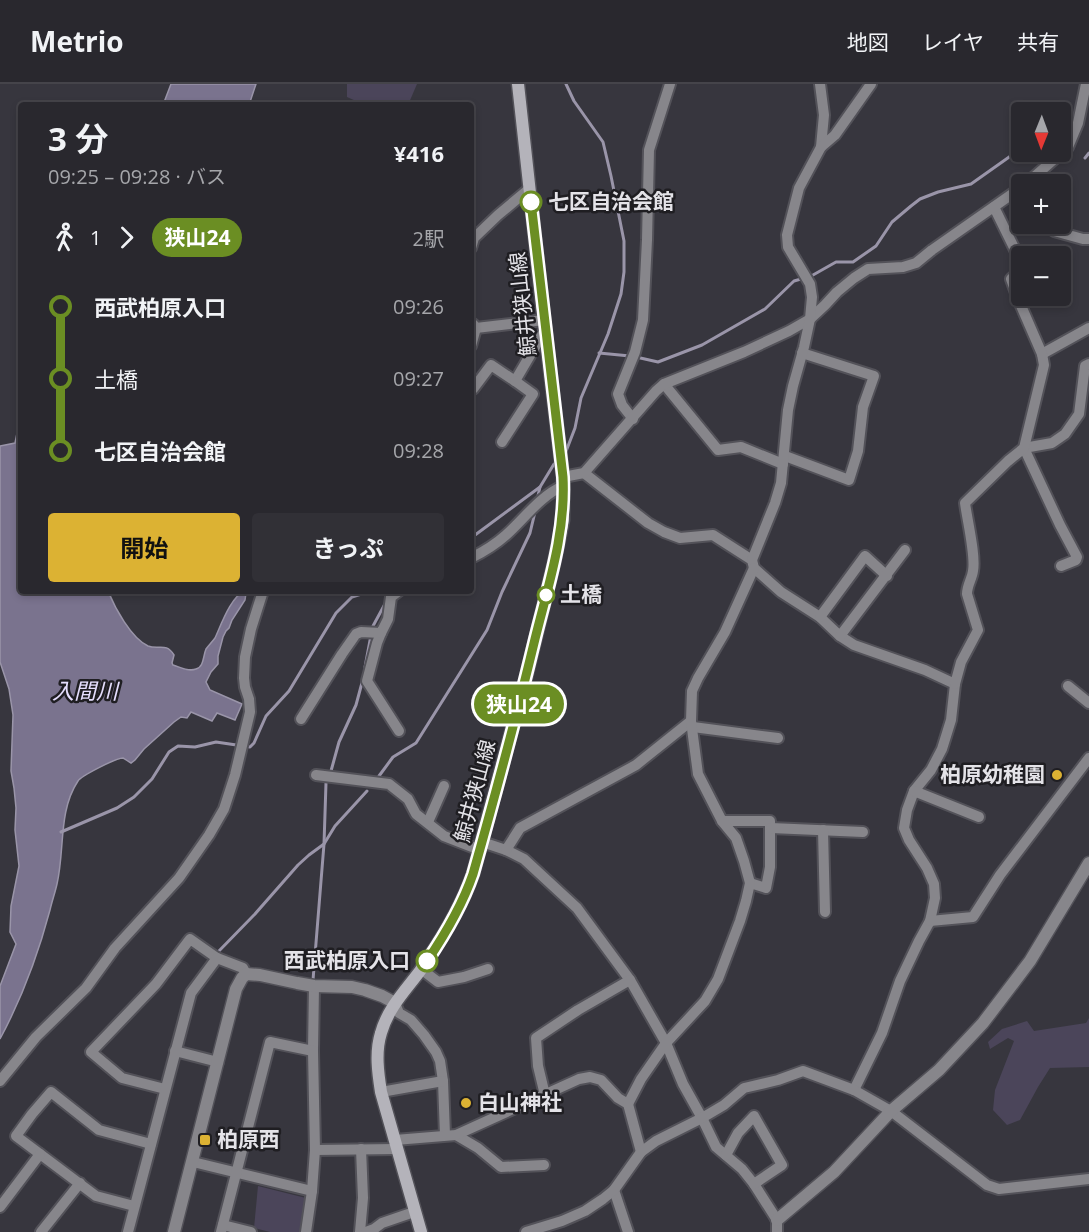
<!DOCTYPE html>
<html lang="ja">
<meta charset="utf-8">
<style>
body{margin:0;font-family:"Open Sans","Noto Sans JP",sans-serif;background:#313036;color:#f1f3f6;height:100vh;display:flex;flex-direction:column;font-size:22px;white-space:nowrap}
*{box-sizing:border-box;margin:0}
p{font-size:20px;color:#a5a6aa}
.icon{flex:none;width:33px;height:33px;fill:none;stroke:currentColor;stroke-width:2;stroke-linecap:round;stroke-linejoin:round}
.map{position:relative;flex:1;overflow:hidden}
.drawer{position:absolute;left:18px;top:18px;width:456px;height:492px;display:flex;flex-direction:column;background:#29282e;border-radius:6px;box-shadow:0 3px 9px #0003,0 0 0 2px #45444a}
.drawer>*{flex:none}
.badge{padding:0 12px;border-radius:20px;font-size:21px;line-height:39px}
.needle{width:39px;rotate:181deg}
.fabs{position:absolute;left:1011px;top:18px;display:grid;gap:12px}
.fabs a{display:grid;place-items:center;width:60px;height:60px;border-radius:6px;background:#29282e;box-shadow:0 3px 9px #0003,0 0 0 2px #45444a;font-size:30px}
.map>.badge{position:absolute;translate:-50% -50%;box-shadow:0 0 0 3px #fff}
.legs{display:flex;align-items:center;gap:9px;height:66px;padding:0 30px;font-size:20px}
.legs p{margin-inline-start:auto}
.headline{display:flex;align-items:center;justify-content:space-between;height:102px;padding:0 30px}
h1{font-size:33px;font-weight:700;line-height:45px}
.action{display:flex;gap:12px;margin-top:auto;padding:12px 30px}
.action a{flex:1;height:69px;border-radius:6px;background:#dcb233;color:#111;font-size:24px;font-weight:700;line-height:69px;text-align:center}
.action a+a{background:#313036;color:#f1f3f6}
ul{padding:0 30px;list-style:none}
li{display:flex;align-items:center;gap:21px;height:72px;font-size:22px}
li i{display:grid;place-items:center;width:9px;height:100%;margin:0 8px;background:currentColor}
li i::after{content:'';width:15px;height:15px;margin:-8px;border:4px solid;border-radius:50%;background:#29282e}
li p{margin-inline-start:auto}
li:first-child i{background:linear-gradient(#0000 50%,currentColor 0)}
li:last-child i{background:linear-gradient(currentColor 50%,#0000 0)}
header{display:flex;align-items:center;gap:36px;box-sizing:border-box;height:84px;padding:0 30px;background:#29282e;border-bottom:2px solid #45444a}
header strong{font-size:28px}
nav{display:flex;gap:33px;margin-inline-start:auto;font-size:21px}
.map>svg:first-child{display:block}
.green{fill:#4b455a}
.water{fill:#7a738e;stroke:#9a95a9;stroke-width:1.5}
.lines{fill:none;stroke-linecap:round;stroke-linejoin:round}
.stream{stroke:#9a95a9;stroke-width:3}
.minor-casing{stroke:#535259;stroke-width:14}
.tertiary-casing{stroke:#535259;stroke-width:15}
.secondary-casing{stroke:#535259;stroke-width:15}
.minor{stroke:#87868b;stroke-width:10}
.tertiary{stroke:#87868b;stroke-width:12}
.secondary{stroke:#b4b3ba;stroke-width:12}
.line-1-casing{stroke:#fff;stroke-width:14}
.line-1{stroke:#6b8e23;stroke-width:9}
.stop-1-dot{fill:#fff;stroke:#6b8e23;stroke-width:3}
.poi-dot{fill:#dcb233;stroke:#1f1e22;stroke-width:2}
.labels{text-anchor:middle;stroke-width:5;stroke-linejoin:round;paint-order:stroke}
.stop-label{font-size:21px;font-weight:bold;fill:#e4e3e8;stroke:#1f1e22;text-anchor:start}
.street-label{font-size:21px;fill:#e4e3e8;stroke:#1f1e22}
.poi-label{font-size:21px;font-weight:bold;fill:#e4e3e8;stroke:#1f1e22;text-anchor:start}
.water-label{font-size:22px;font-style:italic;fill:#e6dffe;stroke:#1f1e22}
</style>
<header>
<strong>Metrio</strong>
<nav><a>地図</a><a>レイヤ</a><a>共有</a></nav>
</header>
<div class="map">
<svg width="1089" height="1148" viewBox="0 0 1089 1148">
<rect width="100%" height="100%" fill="#37363e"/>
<g class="green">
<polygon points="347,0 417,0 408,21 365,21 347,13"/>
<polygon points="1089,934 1089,983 1050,984 1038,1003 1020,1036 1007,1041 993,1026 995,1006 1014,957 1008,954 990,965 988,958 1002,945 1027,937 1034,947 1086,939"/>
<polygon points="258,1102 306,1114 303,1148 270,1148 254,1144"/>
</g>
<g class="water">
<polygon points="171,0 256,0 249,21 163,21"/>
<path d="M21,330v177h87c7,17 23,47 40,55 11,4 18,-4 26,9l-2,8 1,2c7,2 15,7 23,4 8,-2 7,-13 10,-20 3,-4 6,-7 9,-11 6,-13 16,-42 30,-47l1,2 -1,7 -13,20 -3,8 -3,3 -3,6 -5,19v8l-7,8 -5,10 4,8 32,14 -7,16 -18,-7 -5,8 -21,-9 -4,6 -6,-1 -7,5 -30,27 -9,11 -4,3c-2,-1 -6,-4 -8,-5 -7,0 -42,18 -45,23 -20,30 -13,69 -21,103 -2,9 -5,17 -7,26 -12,45 -28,88 -50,129v-53l16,-42 -6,-12 1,-26 8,-40 -4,-36 1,-22 -2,-20 -3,-17 2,-56 -4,-26 -9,-27v-216l15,-3z"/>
</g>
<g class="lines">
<g class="stream">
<polyline points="1085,74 1089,69"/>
<polyline points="813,191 836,178 853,178 876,162 892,138 911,122 920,115 938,108 971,100 1012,71 1019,58"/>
<polyline points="599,269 630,272"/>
<polyline points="636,273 658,278 702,261 765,225 794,197 801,195"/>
<polyline points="565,370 575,344 581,314 608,250 621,210 624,188 624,157 611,92 603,58 574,17 566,0"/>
<polyline points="537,416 540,403 554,380"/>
<polyline points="471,454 540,403"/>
<polyline points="372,547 373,542 386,518"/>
<polyline points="365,583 371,551"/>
<polyline points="331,687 339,658 356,621 363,595"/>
<polyline points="379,692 393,673 416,659 487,546 502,508 530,449 535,428"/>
<polyline points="61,748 117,724 134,713 152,695 169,668 178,662 195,663 216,658 250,663 254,659 266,632 289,607 336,529 352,513 371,507"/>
<polyline points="217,869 255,830 298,781 309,771 324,760 335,742 367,707"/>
<polyline points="313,896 324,760 326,699"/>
</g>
<defs>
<g id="minor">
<polyline points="820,0 824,31 821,63"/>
<polyline points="1026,100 1068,63 1078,39 1086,0"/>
<polyline points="994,123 1022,180"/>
<polyline points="1051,140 1054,147 1083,155 1089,155"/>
<polyline points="471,164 474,154 498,131 529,105"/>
<polyline points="471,243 476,244 544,236"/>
<polyline points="471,262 476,244 473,240"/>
<polyline points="1042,270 1089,244"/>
<polyline points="664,300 718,366 741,363 783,380"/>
<polyline points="473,305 491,281 515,297 545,246"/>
<polyline points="633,335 622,321 618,310 635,268 643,236 647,156 649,66 670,0"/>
<polyline points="502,358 533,310 515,297"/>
<polyline points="785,372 849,396 858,367 863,323 874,292 802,269"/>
<polyline points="584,389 648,439 664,448 680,454 713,451 752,476 754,484 781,508 820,533 840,552 854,561 925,586 955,600 951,636 942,665 931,686 914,707 907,726 904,744 909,756 927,784 934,800 935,814 930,837 919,857 900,897 882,949 854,1006"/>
<polyline points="563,393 584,389 656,307 664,300 744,268 789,247 810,235 825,221 837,208 854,194 868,185 903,183 916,179 932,166 1022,103"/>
<path d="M471,474c12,-6 25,-14 35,-23 19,-17 34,-39 57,-49"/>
<polyline points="752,476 775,419 781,399 788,326 793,302 804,263 810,235 812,213 810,200 788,163 787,151 799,104 821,63 835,51 871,0"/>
<polyline points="1061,482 1076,476 1077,473 1060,441 1024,364 1052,359 1065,350 1079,330 1085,282 1089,280"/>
<polyline points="820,533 865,472 887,492"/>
<polyline points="381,549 377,559 367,597 399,647"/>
<polyline points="840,552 905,466"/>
<path d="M955,600l6,-22 17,-32 -11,-36c0,-9 5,-15 6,-23 3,-15 -6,-52 -8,-68l43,-42 16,-13 20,-83 -2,-11 -23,-53 -8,-22 11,-10"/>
<polyline points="1068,602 1089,619"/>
<polyline points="301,635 342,570 356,550 361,548 381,549 388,535 391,513 399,507"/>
<polyline points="693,643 778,654"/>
<polyline points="316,691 389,700 408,715 416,730 444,752 480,766"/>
<polyline points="914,707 979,733"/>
<polyline points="722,737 770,737 770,783 766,804 750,799"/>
<polyline points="428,738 444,702"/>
<polyline points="771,744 863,748"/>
<polyline points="823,746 825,828"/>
<polyline points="482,758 506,766 524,775 577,824 630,896 666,959 683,1000 702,1034 716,1063 742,1085 754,1100 777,1136 777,1148"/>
<polyline points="506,766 520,744 636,681 691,637"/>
<polyline points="930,837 973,833 1000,791 1089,674"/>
<polyline points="421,885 438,898 464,893 488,885"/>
<polyline points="395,919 399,929 411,936 424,951 436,968 440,977 443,997 445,1051"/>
<polyline points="175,967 218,978"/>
<polyline points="313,967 314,902"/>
<polyline points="0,997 36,953 86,904 115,864 179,794 209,751 224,725 235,691 250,628 249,615 245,603 244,594 245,573 251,545 263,507"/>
<polyline points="165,1005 122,994 91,968 156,900 190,855 217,874 243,884 246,890"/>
<polyline points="381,1008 443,997"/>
<polyline points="545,1011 538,982 536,954 578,926 630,896"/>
<polyline points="628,1020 641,995 666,959 705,917 718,895 740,837 746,817 750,799 744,777 736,754 722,737 698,690 691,637 692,607 698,594 725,548 754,484"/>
<polyline points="456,1051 478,1064 501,1083 544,1081"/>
<polyline points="395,1056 456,1051 579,995 590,993 601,996 618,1014 628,1020 641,1068"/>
<polyline points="315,1066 397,1065"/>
<polyline points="726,1071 738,1049 754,1032 782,1081 754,1100"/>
<polyline points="193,1078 312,1107"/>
<polyline points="614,1106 628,1148"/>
<polyline points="134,1122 96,1112 16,1052 32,1030 51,1008 99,1046 151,1060"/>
<polyline points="0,1123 40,1070"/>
<polyline points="223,1141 251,1148"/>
<polyline points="41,1148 80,1099"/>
<polyline points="128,1148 191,909 217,874"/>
<polyline points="221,1148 270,958 313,967 315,1066 312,1107 306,1148"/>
<polyline points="360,1148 363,1114 361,1065"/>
<polyline points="366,1148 374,1145 382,1139 414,1128"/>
<polyline points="526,1148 562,1137 585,1127 603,1115 614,1106 641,1068 656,1057 702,1034 724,1021 744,1004 778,996 803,987 854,1006 891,1027 987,1101 999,1105 1089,1095"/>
</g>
<g id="tertiary">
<polyline points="777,1136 834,1088 891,1027 939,986 983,939 1030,877 1089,779"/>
<polyline points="174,1148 236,905 242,894 246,890 260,891 297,899 314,902 352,903 365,906 382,912 395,919"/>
</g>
<path id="secondary" d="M421,1148l-40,-140c-3,-19 -6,-40 0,-59 7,-25 24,-42 39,-62 21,-31 40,-61 53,-97l52,-193 29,-118 9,-43v-43l-19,-157 -26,-236"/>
</defs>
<use href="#minor" class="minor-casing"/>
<use href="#tertiary" class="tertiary-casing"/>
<use href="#secondary" class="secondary-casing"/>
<use href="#minor" class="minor"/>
<use href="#tertiary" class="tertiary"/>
<use href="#secondary" class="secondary"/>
</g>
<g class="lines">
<defs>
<path id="line-1" d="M427,877c19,-28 35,-55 46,-87 22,-78 43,-156 62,-235 13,-53 31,-106 28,-162l-32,-275"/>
</defs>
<use href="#line-1" class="line-1-casing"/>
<use href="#line-1" class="line-1"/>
</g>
<g class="stop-1-dot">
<circle cx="531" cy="118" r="10"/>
<circle cx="546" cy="511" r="8"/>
<circle cx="427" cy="877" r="10"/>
</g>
<g class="poi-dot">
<circle cx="1057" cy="691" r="6"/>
<circle cx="466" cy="1019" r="6"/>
<rect x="199" y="1050" width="12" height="12" rx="3"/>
</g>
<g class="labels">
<g class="stop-label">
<text x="548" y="125">七区自治会館</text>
<text x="560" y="518">土橋</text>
<text x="410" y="884" text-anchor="end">西武柏原入口</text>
</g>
<g class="street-label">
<text transform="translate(523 220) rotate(-96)" y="7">鯨井狭山線</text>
<text transform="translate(475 707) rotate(-75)" y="7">鯨井狭山線</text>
</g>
<g class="poi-label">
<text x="1045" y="698" text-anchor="end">柏原幼稚園</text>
<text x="478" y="1026">白山神社</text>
<text x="217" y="1063">柏原西</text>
</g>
<g class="water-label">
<text x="85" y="615">入間川</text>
</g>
</g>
</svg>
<div class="fabs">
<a><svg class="needle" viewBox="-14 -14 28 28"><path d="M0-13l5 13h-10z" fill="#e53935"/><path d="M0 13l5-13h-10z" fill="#a5a6aa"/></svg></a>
<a>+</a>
<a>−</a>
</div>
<b class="badge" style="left:519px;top:620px;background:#6b8e23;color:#fff">狭山24</b>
<section class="drawer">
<div class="headline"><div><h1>3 分</h1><p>09:25 – 09:28 · バス</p></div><b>¥416</b></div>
<div class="legs"><svg class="icon" aria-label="walk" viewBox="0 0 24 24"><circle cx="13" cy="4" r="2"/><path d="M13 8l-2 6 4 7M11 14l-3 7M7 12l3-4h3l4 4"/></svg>1<svg class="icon" aria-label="forward" viewBox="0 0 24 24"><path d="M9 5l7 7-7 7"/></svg><b class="badge" style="background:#6b8e23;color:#fff">狭山24</b><p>2駅</p></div>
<ul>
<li><i style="color:#6b8e23"></i><b>西武柏原入口</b><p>09:26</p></li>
<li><i style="color:#6b8e23"></i><span>土橋</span><p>09:27</p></li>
<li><i style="color:#6b8e23"></i><b>七区自治会館</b><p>09:28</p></li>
</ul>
<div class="action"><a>開始</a><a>きっぷ</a></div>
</section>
</div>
